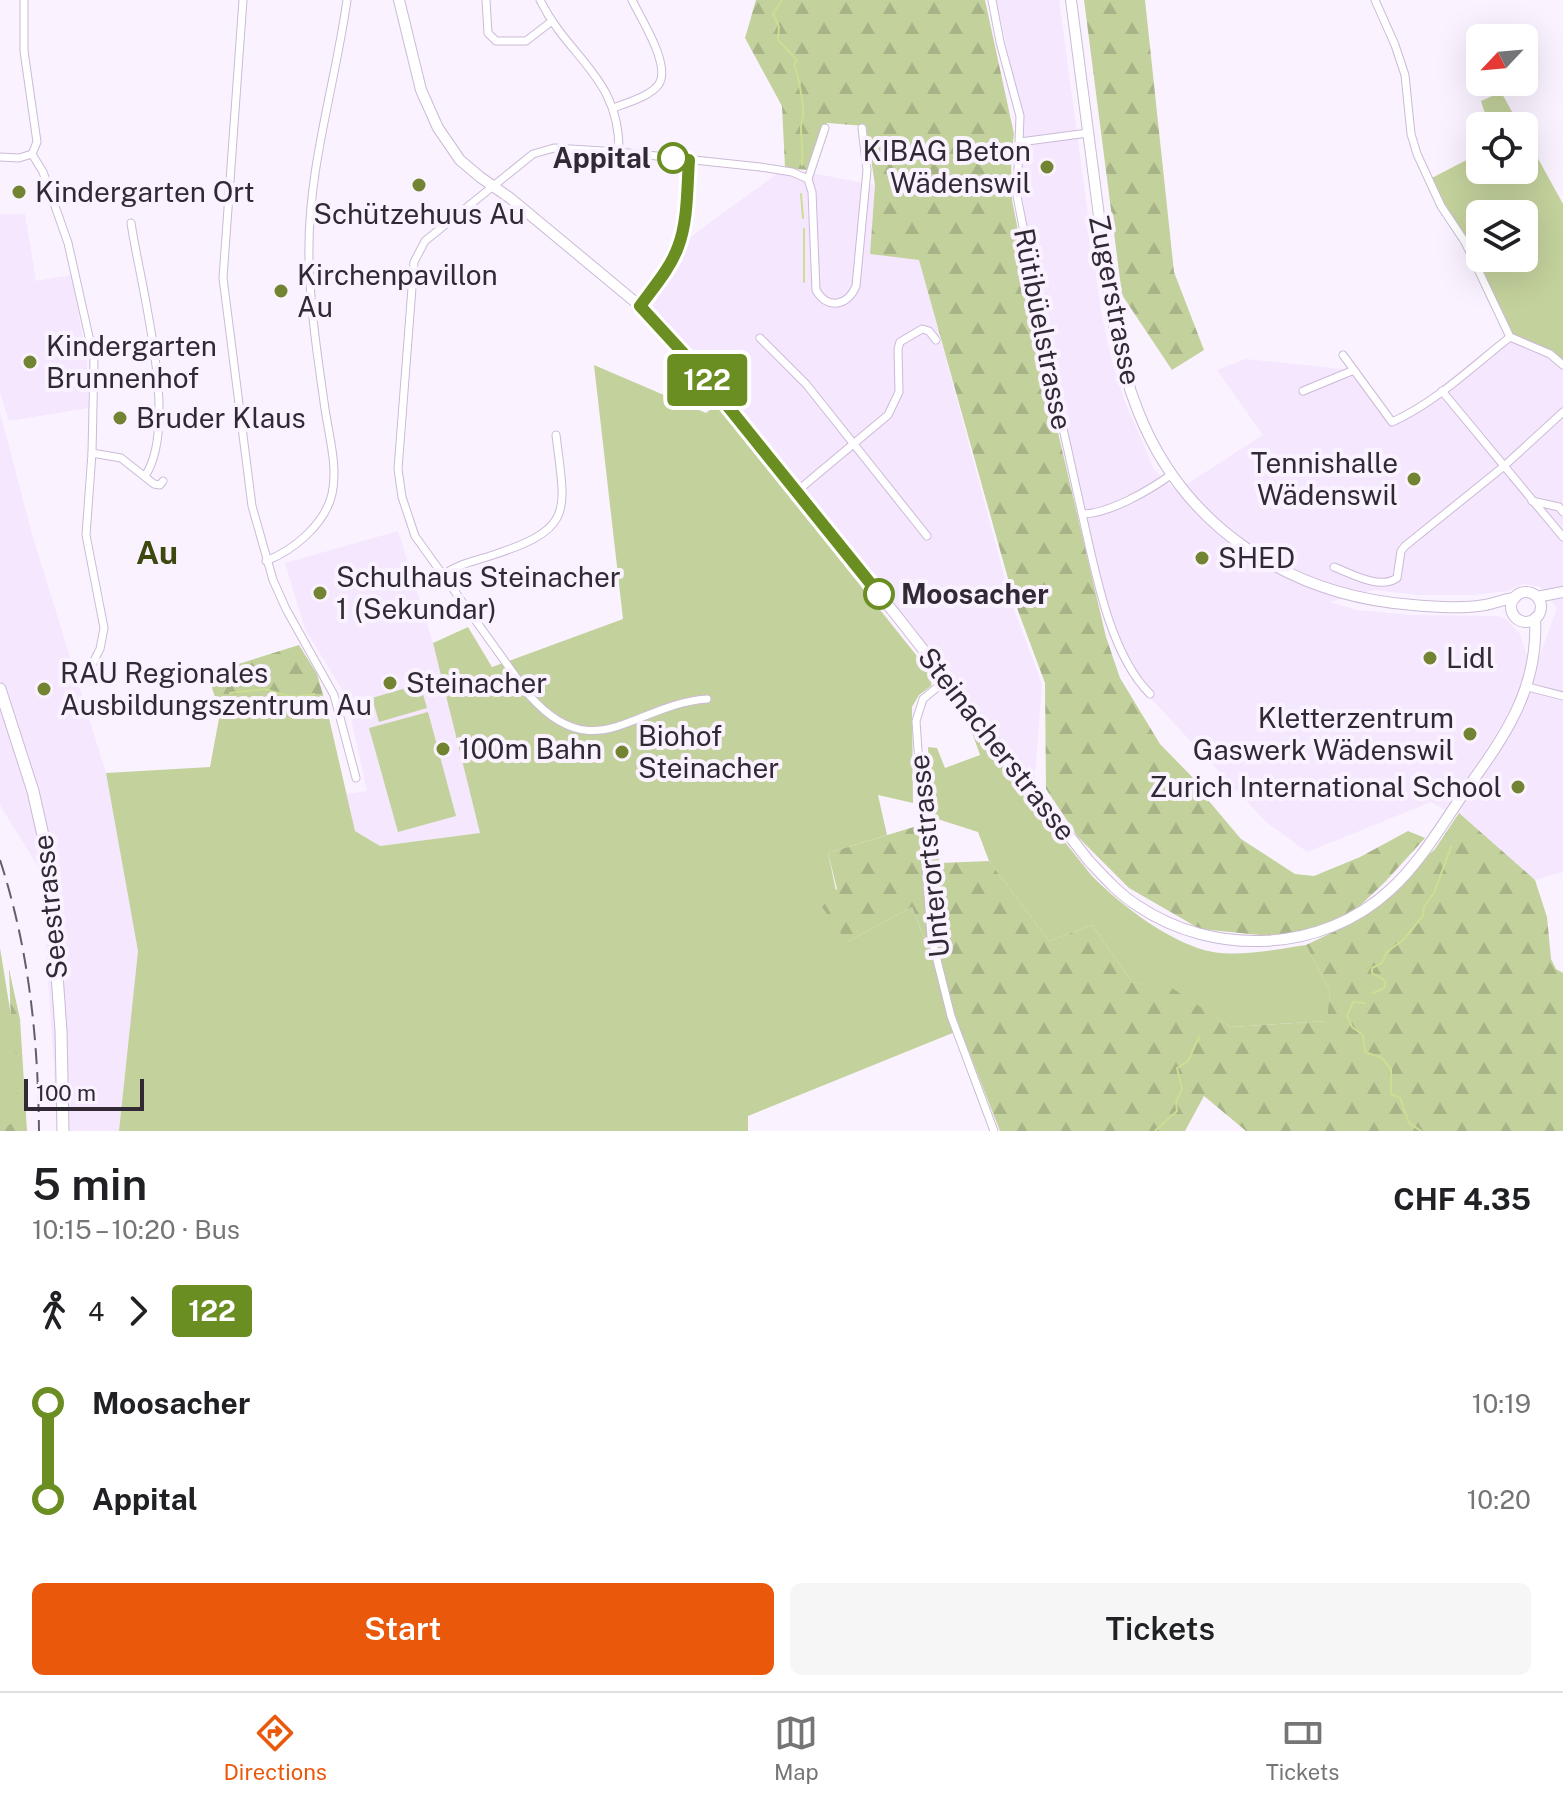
<!DOCTYPE html>
<meta charset="utf-8">
<style>
body{margin:0;font-family:"Public Sans",sans-serif;background:#f6f6f6;color:#202124;height:100vh;display:flex;flex-direction:column;font-size:30px;white-space:nowrap}
*{box-sizing:border-box;margin:0}
p{font-size:26px;color:#757577}
.icon{flex:none;width:44px;height:44px;fill:none;stroke:currentColor;stroke-width:2;stroke-linecap:round;stroke-linejoin:round}
.map{position:relative;height:1131px;overflow:hidden}
.panel{display:flex;flex-direction:column;background:#fff;flex:1}
.panel>*{flex:none}
.badge{padding:0 16px;border-radius:6px;font-size:28px;line-height:52px}
.needle{width:52px;rotate:244deg}
.buttons{position:absolute;left:1466px;top:24px;display:grid;gap:16px}
.buttons a{display:grid;place-items:center;width:72px;height:72px;border-radius:12px;background:#fff;box-shadow:0 8px 32px #0002;font-size:40px}
.scale{position:absolute;left:24px;bottom:20px;width:120px;box-sizing:border-box;padding-left:8px;border:4px solid #312a35;border-top:0;font-size:22px;line-height:28px;white-space:nowrap;color:#312a35;-webkit-text-stroke:6px #faf3ff;paint-order:stroke}
.map>.badge{position:absolute;translate:-50% -50%;box-shadow:0 0 0 4px #fff}
.legs{display:flex;align-items:center;gap:12px;height:88px;padding:0 32px;font-size:26px}
.legs p{margin-inline-start:auto}
.head{display:flex;align-items:center;justify-content:space-between;height:136px;padding:0 32px}
h1{font-size:44px;font-weight:600;line-height:60px}
.cta{display:flex;gap:16px;margin-top:auto;padding:16px 32px}
.cta a{flex:1;height:92px;border-radius:12px;background:#ea580c;color:#fff;font-size:32px;font-weight:600;line-height:92px;text-align:center}
.cta a+a{background:#f6f6f6;color:#202124}
ul{padding:0 32px;list-style:none}
li{display:flex;align-items:center;gap:28px;height:96px;font-size:30px}
li i{display:grid;place-items:center;width:12px;height:100%;margin:0 10px;background:currentColor}
li i::after{content:'';width:20px;height:20px;margin:-10px;border:6px solid;border-radius:50%;background:#fff}
li p{margin-inline-start:auto}
li:first-child i{background:linear-gradient(#0000 50%,currentColor 0)}
li:last-child i{background:linear-gradient(currentColor 50%,#0000 0)}
.dock{display:flex;justify-content:space-around;align-items:center;height:112px;border-top:2px solid #e0e0e0;background:#fff;font-size:22px;color:#757577}
.dock a{display:grid;justify-items:center;gap:4px}
.dock .active{color:#ea580c}
.map>svg:first-child{display:block}
.built{fill:#f4e7fe}
.green{fill:#c3d19c;fill-rule:evenodd}
.forest{fill:url(#forest-firs)}
.lines{fill:none;stroke-linecap:round;stroke-linejoin:round}
.stream{stroke:#ccde93;stroke-width:2}
.street-casing{stroke:#ccbad8;stroke-width:9}
.secondary-casing{stroke:#ccbad8;stroke-width:12}
.primary-casing{stroke:#ccbad8;stroke-width:13}
.street{stroke:#fff;stroke-width:7}
.secondary{stroke:#fff;stroke-width:10}
.primary{stroke:#fff;stroke-width:11}
.rail{stroke:#655e69;stroke-width:2;stroke-dasharray:16 8;stroke-linecap:butt}
.line-1-casing{stroke:#fff;stroke-width:18}
.line-1{stroke:#6b8e23;stroke-width:12}
.stop-1-dot{fill:#fff;stroke:#6b8e23;stroke-width:4}
.poi-dot{fill:#728332;stroke:#faf3ff;stroke-width:3}
.labels{text-anchor:middle;stroke-width:8;stroke-linejoin:round;paint-order:stroke}
.poi-label{font-size:28px;fill:#312a35;stroke:#faf3ff;text-anchor:start}
.stop-label{font-size:28px;font-weight:bold;fill:#312a35;stroke:#faf3ff;text-anchor:end}
.street-label{font-size:28px;fill:#312a35;stroke:#faf3ff}
.quarter-label{font-size:32px;font-weight:bold;fill:#3d480f;stroke:#faf3ff}
</style>
<div class="map">
<svg width="1563" height="1131" viewBox="0 0 1563 1131">
<defs>
<pattern id="forest-firs" width="22" height="20" patternUnits="userSpaceOnUse" patternTransform="scale(2)"><rect width="22" height="20" fill="#c3d19c"/><path d="M5 1l3.5 6h-7zM16 11l3.5 6h-7z" fill="#a8b487"/></pattern>
</defs>
<rect width="100%" height="100%" fill="#faf3ff"/>
<g class="built">
<polygon points="996,0 1059,0 1101,311 1110,353 1124,399 1154,469 1176,491 1263,435 1217,370 1245,359 1354,370 1392,422 1405,416 1510,337 1550,354 1563,365 1563,695 1529,686 1557,608 1540,587 1523,584 1508,591 1473,595 1418,595 1374,590 1330,602 1356,610 1412,615 1497,616 1506,619 1520,634 1532,671 1499,736 1445,810 1431,802 1307,852 1265,821 1145,692 1111,619 1085,518 1024,210 1020,171 1024,124"/>
<polygon points="785,168 875,185 870,254 919,259 1011,601 1042,684 1034,787 812,503 652,307 677,266 689,238"/>
<polygon points="0,214 25,214 36,281 71,275 87,359 88,408 9,421 0,393"/>
<polygon points="0,412 32,534 106,773 138,951 119,1131 58,1131 41,871 0,805"/>
<polygon points="398,531 433,643 480,833 380,846 355,831 346,794 367,791 346,696 305,629 285,563"/>
<polygon points="1528,688 1563,697 1563,872 1535,880 1459,813"/>
</g>
<g class="green">
<polygon points="1501,92 1520,126 1489,126 1481,101"/>
<path d="M1524,133l39,71v161l-13,-11 -40,-17 -45,-95 -37,-62 52,-27v17h44zM1480,214h44v44h-44z"/>
<polygon points="594,365 706,413 716,405 933,676 931,686 919,695 912,707 913,803 878,795 887,835 828,853 847,942 912,907 960,1030 748,1116 748,1131 119,1131 138,951 106,773 210,767 220,713 326,705 355,831 380,846 480,833 433,643 468,627 492,667 623,619"/>
<polygon points="420,684 427,708 379,722 372,698"/>
<polygon points="428,712 456,816 398,832 369,728"/>
<path d="M968,721l124,155c30,30 79,68 121,76 30,5 64,-3 93,-7l24,46 -2,30 -97,6 -59,-38 -40,-7 -40,-57 -43,16 -60,-80 -11,-29 -47,-15 -3,-70 9,1 8,20 35,-13z"/>
<polygon points="0,948 19,1065 17,1131 0,1131"/>
</g>
<g class="forest">
<polygon points="756,0 985,0 1014,134 1011,156 1012,200 1056,424 1106,637 1120,678 1160,744 1202,787 1208,800 1241,839 1295,874 1314,876 1360,857 1408,831 1425,838 1385,882 1347,918 1279,937 1200,929 1129,888 1078,837 1046,789 1045,683 1014,600 919,260 870,254 875,185 866,126 827,123 808,170 785,168 782,106 745,38"/>
<polygon points="1084,0 1145,0 1174,272 1204,350 1172,370 1122,295"/>
<polygon points="299,645 317,674 326,705 220,713 212,688 216,671"/>
<polygon points="1459,813 1535,880 1547,917 1551,959 1556,969 1563,973 1563,1131 1246,1131 1204,1096 1185,1131 1000,1131 912,907 847,942 822,907 837,889 828,853 927,823 940,863 989,861 1049,941 1092,925 1132,982 1172,988 1231,1027 1327,1021 1330,991 1306,945 1350,924 1392,890 1435,849"/>
<polygon points="9,969 20,1019 27,1131 0,1131 15,1121 17,1060 11,1024"/>
</g>
<g class="lines">
<g class="stream">
<path d="M782,0l-9,14 6,13 -1,13 19,20 -3,5c4,8 10,41 9,50 0,4 -2,8 -2,12 0,12 2,25 1,38"/>
<polyline points="801,194 803,218"/>
<polyline points="804,229 804,282"/>
<polyline points="230,693 264,689 292,697 314,694"/>
<polyline points="1373,993 1384,988 1386,981 1372,973 1372,968 1382,963 1387,952 1403,940 1423,916 1424,907 1434,893 1451,847"/>
<polyline points="1365,1003 1353,1002 1347,1016 1352,1027 1363,1035 1365,1052 1382,1058 1391,1069 1391,1094 1400,1098 1409,1123 1421,1131"/>
<polyline points="1155,1131 1177,1111 1176,1102 1182,1089 1177,1068 1188,1061 1199,1037"/>
</g>
<defs>
<g id="street">
<polyline points="24,0 24,51 37,142 32,154"/>
<polyline points="243,0 223,278 252,506 273,580 286,609 334,695 356,778"/>
<polyline points="486,0 488,33 496,41 526,41 552,21"/>
<path d="M540,0c29,59 80,77 79,152"/>
<path d="M992,0l8,42 20,74 -3,80 41,210 24,108c27,0 68,-24 90,-40"/>
<polyline points="1375,0 1395,45 1405,75 1411,134 1417,154 1441,206 1465,242 1510,337 1550,354 1563,365"/>
<path d="M613,108c14,-5 38,-12 46,-24 12,-19 -18,-65 -27,-84"/>
<polyline points="1020,142 1088,133"/>
<polyline points="32,154 43,172 68,243 94,359 92,453 86,535 104,628 100,649 88,672"/>
<polyline points="0,157 19,158 32,154"/>
<polyline points="808,179 825,128"/>
<path d="M131,223c9,61 49,201 14,253"/>
<polyline points="640,306 668,266 678,246 689,160"/>
<polyline points="760,338 806,384 927,536"/>
<polyline points="1343,355 1354,370"/>
<path d="M1303,391l51,-21 38,52c43,-19 81,-56 118,-85"/>
<polyline points="1442,391 1563,537"/>
<polyline points="92,453 121,458 154,484 160,485 163,481"/>
<polyline points="796,492 888,415 899,392 898,349 900,342 922,329 929,331 936,340"/>
<polyline points="1532,501 1559,507 1563,512"/>
<path d="M1082,514c13,56 27,139 68,180"/>
<path d="M266,561c28,-11 59,-37 66,-67 6,-27 -3,-58 -7,-85 -7,-50 -15,-100 -16,-151 -2,-87 26,-172 38,-258"/>
<path d="M1334,567c18,7 46,23 63,11l4,-27 4,-5 98,-79 60,-55"/>
<path d="M442,576c15,-12 33,-15 51,-21 83,-27 72,-44 63,-120"/>
<polyline points="946,680 923,699 916,721 931,936 951,1016 994,1131"/>
<polyline points="1528,687 1563,696"/>
<path d="M707,699c-73,5 -112,71 -178,-4l-114,-159 -13,-39 -4,-28 16,-207 11,-21 108,-87 21,-6 65,4 141,15 32,5 16,7 4,13 4,98c11,20 32,16 40,-4l11,-116 -5,-42"/>
</g>
<g id="secondary">
<path d="M399,0l22,90 17,38 22,32 20,17 30,21 130,108 37,38 219,271 193,246c15,16 30,33 49,45 76,51 184,47 252,-16 30,-27 51,-64 74,-97 40,-56 75,-103 71,-175"/>
<path d="M1071,0c9,72 18,144 28,216 8,65 14,133 39,195 46,117 152,185 275,194 24,2 49,4 72,0 10,-2 20,-6 30,-7"/>
<circle cx="1526" cy="607" r="15"/>
<polyline points="1537,597 1563,592"/>
</g>
<polyline id="primary" points="0,689 33,791 49,862 61,1031 63,1131"/>
</defs>
<use href="#street" class="street-casing"/>
<use href="#secondary" class="secondary-casing"/>
<use href="#primary" class="primary-casing"/>
<use href="#street" class="street"/>
<use href="#secondary" class="secondary"/>
<use href="#primary" class="primary"/>
<path class="rail" d="M0,860c29,89 38,178 39,271"/>
</g>
<g class="lines">
<defs>
<path id="line-1" d="M673,158l16,2c-2,28 -1,61 -11,87 -8,22 -25,41 -38,59l57,62 182,226"/>
</defs>
<use href="#line-1" class="line-1-casing"/>
<use href="#line-1" class="line-1"/>
</g>
<g class="stop-1-dot">
<circle cx="673" cy="158" r="14"/>
<circle cx="879" cy="594" r="14"/>
</g>
<g class="poi-dot">
<circle cx="1047" cy="167" r="8"/>
<circle cx="419" cy="185" r="8"/>
<circle cx="19" cy="192" r="8"/>
<circle cx="281" cy="291" r="8"/>
<circle cx="30" cy="362" r="8"/>
<circle cx="120" cy="418" r="8"/>
<circle cx="1414" cy="479" r="8"/>
<circle cx="1202" cy="558" r="8"/>
<circle cx="320" cy="593" r="8"/>
<circle cx="1430" cy="658" r="8"/>
<circle cx="390" cy="683" r="8"/>
<circle cx="44" cy="689" r="8"/>
<circle cx="1470" cy="734" r="8"/>
<circle cx="443" cy="749" r="8"/>
<circle cx="622" cy="752" r="8"/>
<circle cx="1518" cy="787" r="8"/>
</g>
<g class="labels">
<g class="poi-label">
<text x="1031" y="161" text-anchor="end">KIBAG Beton<tspan x="1031" dy="32">Wädenswil</tspan></text>
<text x="35" y="202">Kindergarten Ort</text>
<text x="419" y="224" text-anchor="middle">Schützehuus Au</text>
<text x="297" y="285">Kirchenpavillon<tspan x="297" dy="32">Au</tspan></text>
<text x="46" y="356">Kindergarten<tspan x="46" dy="32">Brunnenhof</tspan></text>
<text x="136" y="428">Bruder Klaus</text>
<text x="1398" y="473" text-anchor="end">Tennishalle<tspan x="1398" dy="32">Wädenswil</tspan></text>
<text x="1218" y="568">SHED</text>
<text x="336" y="587">Schulhaus Steinacher<tspan x="336" dy="32">1 (Sekundar)</tspan></text>
<text x="1446" y="668">Lidl</text>
<text x="60" y="683">RAU Regionales<tspan x="60" dy="32">Ausbildungszentrum Au</tspan></text>
<text x="406" y="693">Steinacher</text>
<text x="1454" y="728" text-anchor="end">Kletterzentrum<tspan x="1454" dy="32">Gaswerk Wädenswil</tspan></text>
<text x="638" y="746">Biohof<tspan x="638" dy="32">Steinacher</tspan></text>
<text x="459" y="759">100m Bahn</text>
<text x="1502" y="797" text-anchor="end">Zurich International School</text>
</g>
<g class="stop-label">
<text x="651" y="168">Appital</text>
<text x="901" y="604" text-anchor="start">Moosacher</text>
</g>
<g class="street-label">
<text transform="translate(1115 300) rotate(79)" y="10">Zugerstrasse</text>
<text transform="translate(1043 329) rotate(79)" y="10">Rütibüelstrasse</text>
<text transform="translate(997 744) rotate(52)" y="10">Steinacherstrasse</text>
<text transform="translate(929 856) rotate(-96)" y="10">Unterortstrasse</text>
<text transform="translate(50 907) rotate(-96)" y="10">Seestrasse</text>
</g>
<g class="quarter-label">
<text x="157" y="564">Au</text>
</g>
</g>
</svg>
<div class="buttons">
<a><svg class="needle" viewBox="-14 -14 28 28"><path d="M0-13l5 13h-10z" fill="#e53935"/><path d="M0 13l5-13h-10z" fill="#757577"/></svg></a>
<a><svg class="icon" aria-label="locate" viewBox="0 0 24 24"><circle cx="12" cy="12" r="6"/><path d="M12 2v4M12 18v4M2 12h4M18 12h4"/></svg></a>
<a><svg class="icon" aria-label="layers" viewBox="0 0 24 24"><path d="M12 4l9 5-9 5-9-5zM3 14l9 5 9-5"/></svg></a>
</div>
<div class="scale">100 m</div>
<b class="badge" style="left:707px;top:380px;background:#6b8e23;color:#fff">122</b>
</div>
<section class="panel">
<div class="head"><div><h1>5 min</h1><p>10:15 – 10:20 · Bus</p></div><b>CHF 4.35</b></div>
<div class="legs"><svg class="icon" aria-label="walk" viewBox="0 0 24 24"><circle cx="13" cy="4" r="2"/><path d="M13 8l-2 6 4 7M11 14l-3 7M7 12l3-4h3l4 4"/></svg>4<svg class="icon" aria-label="forward" viewBox="0 0 24 24"><path d="M9 5l7 7-7 7"/></svg><b class="badge" style="background:#6b8e23;color:#fff">122</b></div>
<ul>
<li><i style="color:#6b8e23"></i><b>Moosacher</b><p>10:19</p></li>
<li><i style="color:#6b8e23"></i><b>Appital</b><p>10:20</p></li>
</ul>
<div class="cta"><a>Start</a><a>Tickets</a></div>
</section>
<nav class="dock">
<a class="active"><svg class="icon" aria-label="directions" viewBox="0 0 24 24"><path d="M12 3l9 9-9 9-9-9zM9 14v-3h6M13 9l2 2-2 2"/></svg>Directions</a>
<a><svg class="icon" aria-label="map" viewBox="0 0 24 24"><path d="M3 6l6-2 6 2 6-2v14l-6 2-6-2-6 2zM9 4v14M15 6v14"/></svg>Map</a>
<a><svg class="icon" aria-label="tickets" viewBox="0 0 24 24"><path d="M3 7h18v10H3zM15 7v10"/></svg>Tickets</a>
</nav>
